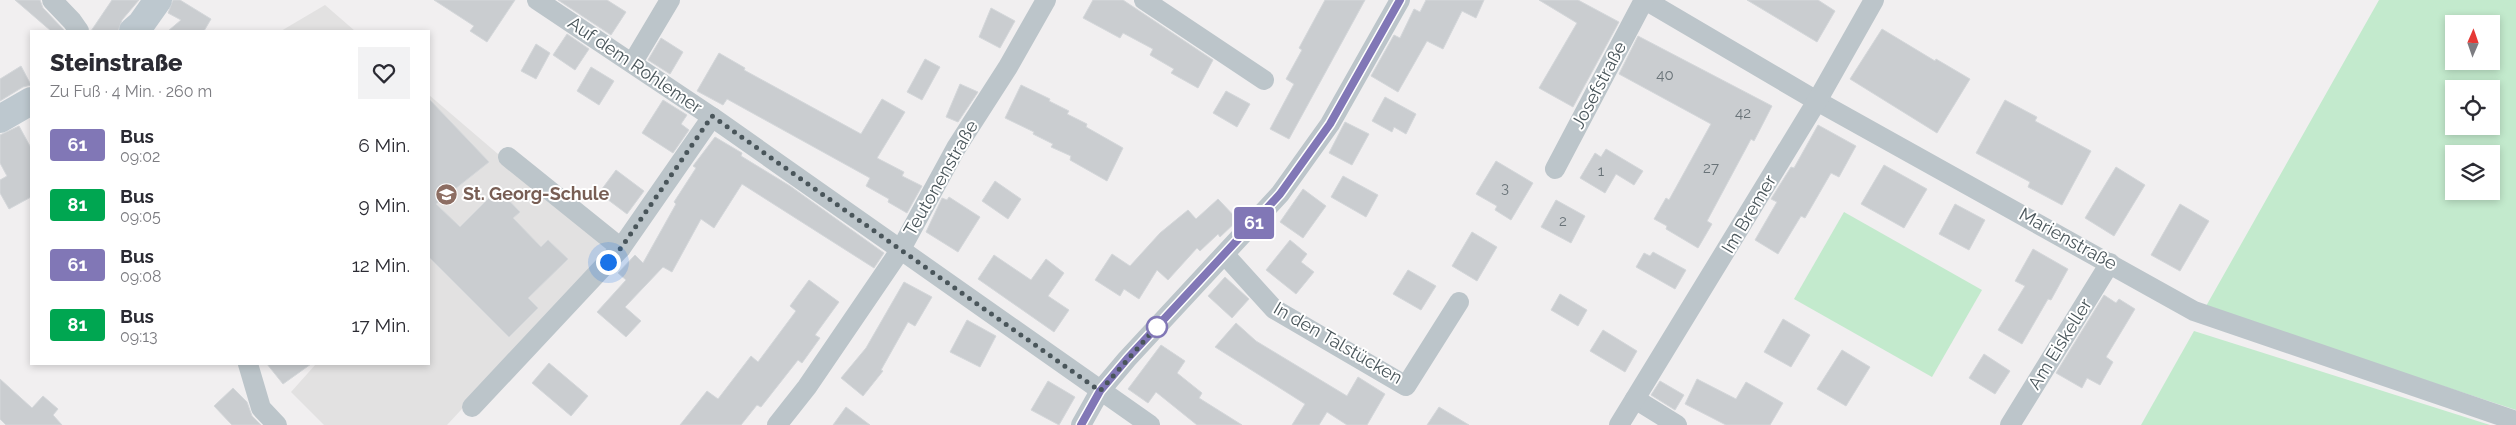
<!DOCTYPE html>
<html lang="de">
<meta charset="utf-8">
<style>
body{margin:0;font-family:Raleway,sans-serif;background:#f2f2f3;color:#2b2b33;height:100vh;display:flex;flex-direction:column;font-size:19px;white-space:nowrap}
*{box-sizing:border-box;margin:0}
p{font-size:16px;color:#7c7c81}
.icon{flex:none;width:28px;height:28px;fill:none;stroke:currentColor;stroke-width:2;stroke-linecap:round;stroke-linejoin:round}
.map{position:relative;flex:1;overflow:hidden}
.drawer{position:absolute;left:30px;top:30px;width:400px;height:335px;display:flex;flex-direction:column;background:#fff;border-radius:0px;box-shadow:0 2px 8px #0003}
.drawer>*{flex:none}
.badge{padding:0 10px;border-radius:4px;font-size:18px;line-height:32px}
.needle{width:32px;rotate:2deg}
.tools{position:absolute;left:2445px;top:15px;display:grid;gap:10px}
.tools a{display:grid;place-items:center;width:55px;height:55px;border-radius:0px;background:#fff;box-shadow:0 2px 8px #0003;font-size:25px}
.you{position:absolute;width:25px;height:25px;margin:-12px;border:4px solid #fff;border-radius:50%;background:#1a73e8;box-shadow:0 0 0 8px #1a73e833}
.map>.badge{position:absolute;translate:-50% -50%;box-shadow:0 0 0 2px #fff}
.round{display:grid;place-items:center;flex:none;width:52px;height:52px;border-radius:0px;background:#f2f2f3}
.summary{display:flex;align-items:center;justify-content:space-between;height:85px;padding:0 20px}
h1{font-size:24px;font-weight:800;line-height:38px}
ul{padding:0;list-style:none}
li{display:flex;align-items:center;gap:15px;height:60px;padding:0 20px}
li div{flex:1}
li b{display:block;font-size:19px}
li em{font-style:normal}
li .badge{min-width:55px;font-weight:700;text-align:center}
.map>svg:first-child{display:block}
.education{fill:#e2e1e1}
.green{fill:#c3eacd;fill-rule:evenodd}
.building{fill:#cacdd0;stroke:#d4d7da}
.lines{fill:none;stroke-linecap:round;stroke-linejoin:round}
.street{stroke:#bcc5ca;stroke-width:20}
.secondary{stroke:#bdc8cf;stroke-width:28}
.line-casing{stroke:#fff;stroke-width:11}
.line{stroke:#8177b6;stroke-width:8}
.walk{stroke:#49555a;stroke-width:5;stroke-dasharray:0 9}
.stop-dot{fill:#fff;stroke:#8177b6;stroke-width:2.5}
.labels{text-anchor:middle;stroke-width:4;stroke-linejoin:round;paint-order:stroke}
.number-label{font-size:15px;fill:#697378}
.street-label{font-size:18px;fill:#49555a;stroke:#fff}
.education-label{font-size:18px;font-weight:bold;fill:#785e54;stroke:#fff;text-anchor:start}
</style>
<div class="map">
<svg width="2516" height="425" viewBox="0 0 2516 425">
<rect width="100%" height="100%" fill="#f1eff0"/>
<g class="education">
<polygon points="325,5 355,31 281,31"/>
<polygon points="429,95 610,250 447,425 324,425 291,392 316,364 429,364"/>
</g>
<g class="green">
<path d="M2379,0h137v410l-311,-102zM2454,24h37v37h-37zM2454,89h37v37h-37zM2454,154h37v37h-37z"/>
<polygon points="1844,212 1982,290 1932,377 1794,299"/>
<polygon points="2194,331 2490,425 2141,425"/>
</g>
<g class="building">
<polygon points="15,0 40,0 43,8 65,31 51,31"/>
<polygon points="112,0 139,0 122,20 118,31 91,31"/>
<polygon points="173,0 180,0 211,19 204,31 168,31 181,20 168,13"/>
<polygon points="434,0 515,0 487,42 470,31 474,26"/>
<polygon points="558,0 607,0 626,12 611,35"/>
<polygon points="1093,0 1123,0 1213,60 1198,88 1171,73 1174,69 1150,55 1153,49 1123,33 1120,38 1083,18"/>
<polygon points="1325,0 1365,0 1289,139 1270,129 1294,84 1286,79 1302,50 1299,48"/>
<polygon points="1426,0 1484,0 1476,18 1462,11 1443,49 1427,41 1398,92 1371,76 1394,35 1400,38 1414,9 1420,12"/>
<polygon points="1539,0 1578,0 1619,22 1573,107 1539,88 1577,23"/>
<polygon points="1747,0 1818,0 1835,11 1817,42"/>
<polygon points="991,8 1015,21 1000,48 979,37"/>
<polygon points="1882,29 1935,61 1936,59 1970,79 1937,133 1850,79"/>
<polygon points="567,34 589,49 575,70 553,55"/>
<polygon points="1638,36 1772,106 1754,141 1751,139 1707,221 1712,224 1698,248 1666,229 1667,226 1654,219 1666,198 1669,200 1711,124 1619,74"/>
<polygon points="661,38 683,52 670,74 648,60"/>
<polygon points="536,44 550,53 536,79 521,71"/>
<polygon points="719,53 745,68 744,70 861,134 882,99 905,112 877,158 904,172 902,176 922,186 907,213 888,202 889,199 866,186 870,178 727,99 723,105 697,91"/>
<polygon points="925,59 940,67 922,100 907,92"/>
<polygon points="21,66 31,85 23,87 0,101 0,79"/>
<polygon points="591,67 614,81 599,105 577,91"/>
<polygon points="960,84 978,92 958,122 946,117"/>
<polygon points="1021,85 1050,99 1049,101 1069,111 1067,114 1087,124 1086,127 1123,148 1107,181 1070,160 1071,156 1051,147 1053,144 1033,134 1034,132 1005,118"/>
<polygon points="1226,91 1250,104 1237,127 1213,113"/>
<polygon points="1385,97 1416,114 1406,134 1394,127 1392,132 1372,121"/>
<polygon points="429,99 489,162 436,204 460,227 498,189 520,212 513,218 541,247 548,240 568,259 528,298 538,308 509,337 429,257"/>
<polygon points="663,100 687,115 681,124 689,130 673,153 642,133"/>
<polygon points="2005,100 2037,117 2035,121 2091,151 2062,205 2028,187 2030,182 1976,153"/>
<polygon points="1345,122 1369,134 1352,165 1329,153"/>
<polygon points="1818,125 1856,146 1839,177 1831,173 1805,218 1801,216 1778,254 1755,240 1777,202 1771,199 1791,167 1794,168"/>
<polygon points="19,126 31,148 31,197 9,209 0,193 0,180 7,176 0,163 0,135"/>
<polygon points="715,137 742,153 741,156 790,186 884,253 874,268 742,184 714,228 701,219 672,272 663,267 625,307 641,321 626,337 597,312 626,280 618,273 635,255 643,263 676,204 674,202 696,168 693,166"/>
<polygon points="1606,149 1643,171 1634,185 1616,174 1605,193 1580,178 1595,153 1601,157"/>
<polygon points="1496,161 1533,183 1511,220 1495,210 1497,206 1476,194"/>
<polygon points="1884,165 1927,189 1904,228 1861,204"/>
<polygon points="2116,167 2145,185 2114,236 2085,218"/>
<polygon points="616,170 644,191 627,214 599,193"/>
<polygon points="1343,176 1378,195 1366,217 1331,197"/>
<polygon points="995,181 1021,199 1008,219 982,201"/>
<polygon points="1303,189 1326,206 1303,238 1280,222"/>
<polygon points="949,197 980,217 958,252 926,232 942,198 947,200"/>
<polygon points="1218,199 1238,220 1220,237 1218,234 1200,251 1197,248 1168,280 1157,270 1139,299 1124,289 1120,296 1095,280 1112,254 1130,266 1160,233 1188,210 1196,219"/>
<polygon points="1556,200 1585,216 1571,243 1541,227"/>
<polygon points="1955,204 1985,220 1969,250 1939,234"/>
<polygon points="2180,204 2209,221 2180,271 2151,255"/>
<polygon points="1472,232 1497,247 1477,281 1452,266"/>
<polygon points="1290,240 1307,254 1301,262 1314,272 1296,294 1266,270"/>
<polygon points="2033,249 2068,269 2051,300 2048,299 2022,344 1998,330 2025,286 2015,281"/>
<polygon points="1653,252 1686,270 1675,289 1636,267 1644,253 1650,256"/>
<polygon points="994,255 1031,280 1046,259 1064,273 1048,296 1069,310 1054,332 978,279"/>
<polygon points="1408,270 1436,286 1421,310 1393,294"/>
<polygon points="1225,277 1249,299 1232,318 1208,296"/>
<polygon points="809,280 839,302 815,335 820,338 802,363 798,360 761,407 757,405 741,425 680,425 707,391 718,399 751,356 758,362 796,311 790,306"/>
<polygon points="904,282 932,297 915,326 908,322 881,370 883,371 863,396 841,378 866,348"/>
<polygon points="1560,294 1587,310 1578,326 1551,310"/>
<polygon points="2104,295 2116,303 2119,299 2135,309 2106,357 2113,362 2100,385 2087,378 2082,388 2056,373"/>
<polygon points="1783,319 1810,335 1791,367 1764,352"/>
<polygon points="967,320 996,336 980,367 950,352"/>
<polygon points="1236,323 1256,341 1347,396 1358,377 1385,394 1367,425 1347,425 1327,412 1319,425 1292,425 1305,404 1215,347"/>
<polygon points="1603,330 1637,351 1625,372 1590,351"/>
<polygon points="1161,345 1185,361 1177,373 1202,393 1199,398 1242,425 1197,425 1156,392 1148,403 1128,389"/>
<polygon points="1842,350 1870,367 1846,406 1817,389"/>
<polygon points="1984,354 2010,371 1995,394 1969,378"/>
<polygon points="549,363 588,396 571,416 532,383"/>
<polygon points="267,364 311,364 283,384"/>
<polygon points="0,379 32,408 43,396 58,409 53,415 62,425 6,425 0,419"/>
<polygon points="1697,379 1736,399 1746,382 1783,403 1770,425 1726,425 1685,404"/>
<polygon points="1048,381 1075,397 1059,425 1031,410"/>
<polygon points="1660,381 1684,395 1675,410 1651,395"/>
<polygon points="233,388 247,402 252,416 261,425 232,425 214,406"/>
<polygon points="846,407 870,425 833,425"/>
<polygon points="1439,407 1469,425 1427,425"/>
</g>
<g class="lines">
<g class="street">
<polyline points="52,0 72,21 79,31"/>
<polyline points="537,0 712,117 1150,425"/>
<polyline points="1144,0 1264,80"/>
<polyline points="1645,0 1817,101 2194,311 2516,421"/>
<polyline points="633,62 670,0"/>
<polyline points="508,157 621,248"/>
<polyline points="1555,169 1644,0"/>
<polyline points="1225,255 1274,309 1406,386 1459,302"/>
<polyline points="248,364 261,408 277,425"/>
<polyline points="1635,399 1677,425"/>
<polyline points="472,407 621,248 712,117"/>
<polyline points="777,425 807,387 901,249 956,148 1008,67 1046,0"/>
<polyline points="1081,425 1100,391 1127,359 1280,194 1330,124 1400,0"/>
<polyline points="1619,425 1817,101 1874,0"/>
<polyline points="2010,425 2110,263"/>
</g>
<g class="secondary">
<polyline points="133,31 141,24 158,0"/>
<polyline points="0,119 31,101"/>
</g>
</g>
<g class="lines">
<defs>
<polyline id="line" points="1081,425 1100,391 1127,359 1280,194 1330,124 1400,0"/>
</defs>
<use href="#line" class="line-casing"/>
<use href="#line" class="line"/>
<polyline class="walk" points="608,262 621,248 712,116 1100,391 1159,324 1157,327"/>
</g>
<defs>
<symbol id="school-disc" viewBox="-11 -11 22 22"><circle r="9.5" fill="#8d6e63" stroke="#fff"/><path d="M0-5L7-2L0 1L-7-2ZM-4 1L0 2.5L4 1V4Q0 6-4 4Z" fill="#fff"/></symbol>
</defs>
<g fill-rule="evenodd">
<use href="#school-disc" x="434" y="182" width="25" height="25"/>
</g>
<circle class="stop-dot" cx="1157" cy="327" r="10"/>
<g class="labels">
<g class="number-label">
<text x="1665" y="80">40</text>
<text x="1743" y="118">42</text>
<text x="1711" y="173">27</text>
<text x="1601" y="176">1</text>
<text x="1505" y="193">3</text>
<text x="1563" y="226">2</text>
</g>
<g class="street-label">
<text transform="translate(635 65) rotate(34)" y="6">Auf dem Rohlemer</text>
<text transform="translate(1599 85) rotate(-62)" y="6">Josefstraße</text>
<text transform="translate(941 178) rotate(-60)" y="6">Teutonenstraße</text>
<text transform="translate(1749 214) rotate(-59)" y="6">Im Bremer</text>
<text transform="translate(2068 239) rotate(29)" y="6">Marienstraße</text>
<text transform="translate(1338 343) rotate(30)" y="6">In den Talstücken</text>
<text transform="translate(2060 344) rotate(-58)" y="6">Am Eiskeller</text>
</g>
<g class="education-label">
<text x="463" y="200">St. Georg-Schule</text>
</g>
</g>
</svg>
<div class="tools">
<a><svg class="needle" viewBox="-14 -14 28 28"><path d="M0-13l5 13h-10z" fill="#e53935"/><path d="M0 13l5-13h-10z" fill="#7c7c81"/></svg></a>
<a><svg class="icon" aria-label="locate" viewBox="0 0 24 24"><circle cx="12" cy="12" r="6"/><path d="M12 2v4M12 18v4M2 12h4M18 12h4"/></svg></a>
<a><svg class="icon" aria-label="layers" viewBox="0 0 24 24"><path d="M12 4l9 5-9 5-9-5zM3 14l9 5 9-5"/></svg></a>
</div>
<div class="you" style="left:608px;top:262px"></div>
<b class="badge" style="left:1254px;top:223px;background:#8177b6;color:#fff">61</b>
<section class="drawer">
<div class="summary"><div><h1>Steinstraße</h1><p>Zu Fuß · 4 Min. · 260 m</p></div><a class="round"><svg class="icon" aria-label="heart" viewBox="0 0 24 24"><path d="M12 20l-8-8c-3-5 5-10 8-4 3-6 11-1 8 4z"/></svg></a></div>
<ul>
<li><span class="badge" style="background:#8177b6;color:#fff">61</span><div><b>Bus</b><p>09:02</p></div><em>6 Min.</em></li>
<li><span class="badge" style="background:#00a651;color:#fff">81</span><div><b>Bus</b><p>09:05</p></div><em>9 Min.</em></li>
<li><span class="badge" style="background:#8177b6;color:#fff">61</span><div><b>Bus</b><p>09:08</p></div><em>12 Min.</em></li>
<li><span class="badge" style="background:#00a651;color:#fff">81</span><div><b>Bus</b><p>09:13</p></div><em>17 Min.</em></li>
</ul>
</section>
</div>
